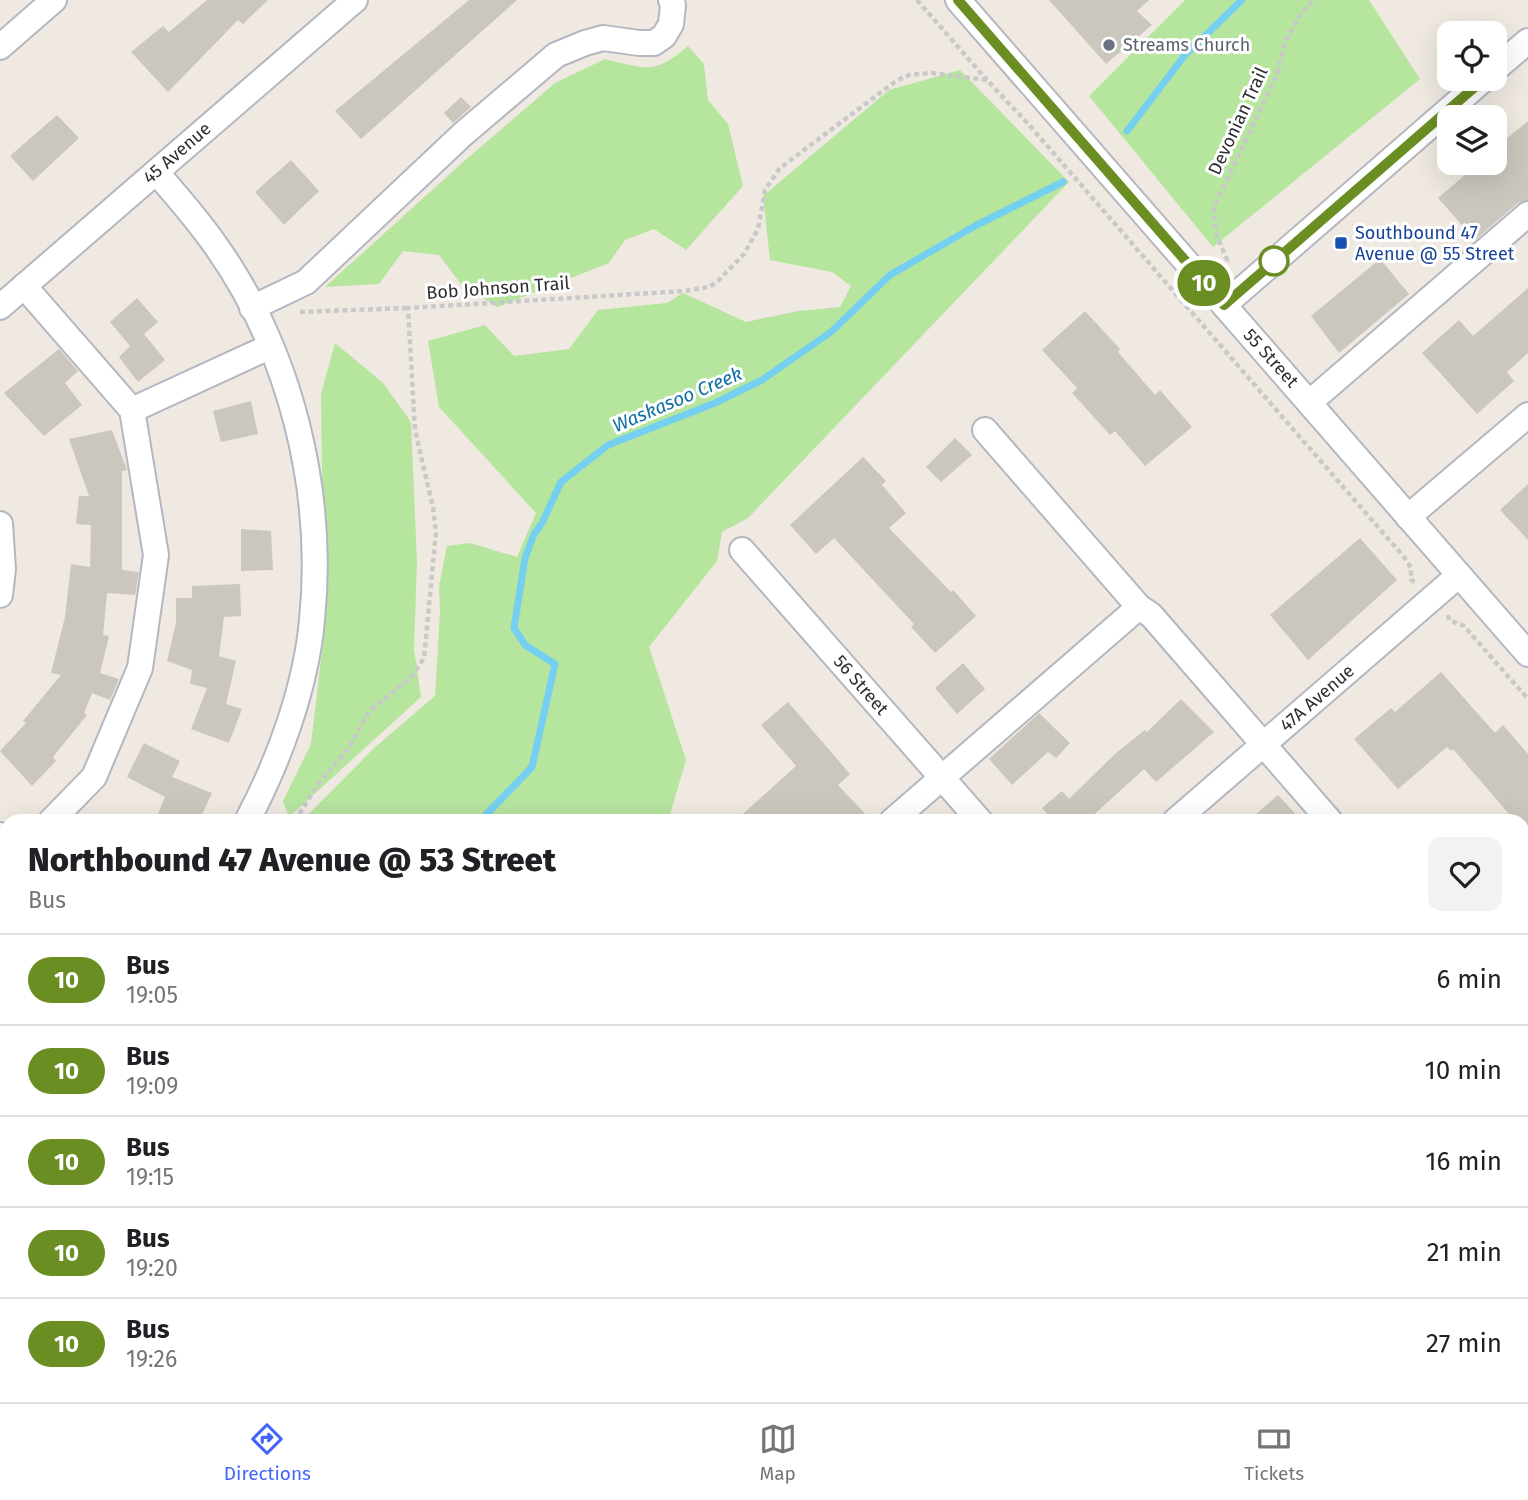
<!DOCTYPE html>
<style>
body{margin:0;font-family:"Fira Sans",sans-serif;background:#f2f2f2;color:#202124;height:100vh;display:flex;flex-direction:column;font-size:26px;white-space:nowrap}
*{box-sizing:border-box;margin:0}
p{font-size:23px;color:#757577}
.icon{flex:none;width:38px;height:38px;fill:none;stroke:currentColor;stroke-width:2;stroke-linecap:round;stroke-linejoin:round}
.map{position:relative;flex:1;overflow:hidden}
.side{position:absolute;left:0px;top:814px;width:1530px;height:590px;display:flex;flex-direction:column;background:#fff;border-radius:21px 21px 0 0;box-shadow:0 7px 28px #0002}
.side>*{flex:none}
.badge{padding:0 14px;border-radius:23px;font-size:24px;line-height:46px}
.tools{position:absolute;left:1437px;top:21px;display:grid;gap:14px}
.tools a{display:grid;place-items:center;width:70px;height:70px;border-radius:14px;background:#fff;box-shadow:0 7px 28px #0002;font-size:35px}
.map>.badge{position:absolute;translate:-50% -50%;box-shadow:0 0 0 4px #fff}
.round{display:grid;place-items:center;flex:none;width:74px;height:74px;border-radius:14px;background:#f2f2f2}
.summary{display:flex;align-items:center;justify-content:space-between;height:119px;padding:0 28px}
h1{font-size:33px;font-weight:800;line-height:52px}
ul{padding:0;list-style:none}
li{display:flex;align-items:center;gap:21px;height:91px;padding:0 28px;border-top:2px solid #e0e0e0}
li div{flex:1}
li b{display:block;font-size:26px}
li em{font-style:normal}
li .badge{min-width:77px;font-weight:700;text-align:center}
.dock{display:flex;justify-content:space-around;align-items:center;height:98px;border-top:2px solid #e0e0e0;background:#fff;font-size:19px;color:#757577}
.dock a{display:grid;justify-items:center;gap:4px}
.dock .selected{color:#4264fb}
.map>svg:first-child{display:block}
.green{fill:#b6e59e}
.water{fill:#75cff0}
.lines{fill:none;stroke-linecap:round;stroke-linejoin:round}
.stream{stroke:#75cff0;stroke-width:7}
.building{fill:#cbc7bf}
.minor-casing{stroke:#b4b7c1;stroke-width:28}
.path{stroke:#c9c9c9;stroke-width:4.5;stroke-dasharray:5 3.5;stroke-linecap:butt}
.minor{stroke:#fff;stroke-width:24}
.line-casing{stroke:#fff;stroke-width:16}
.line{stroke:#6b8e23;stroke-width:10}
.worship-dot{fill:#6b7280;stroke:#fff;stroke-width:2.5}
.transit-dot{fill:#1a4fb4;stroke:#fff;stroke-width:2.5}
.stop-dot{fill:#fff;stroke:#6b8e23;stroke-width:3.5}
.labels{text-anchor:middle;stroke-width:6;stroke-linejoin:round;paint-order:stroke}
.worship-label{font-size:18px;fill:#5b616d;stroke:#fff;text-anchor:start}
.street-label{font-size:18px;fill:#2e2e2e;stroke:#fff}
.transit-label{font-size:18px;fill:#164399;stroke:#fff;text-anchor:start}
.water-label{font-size:19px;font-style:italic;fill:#0d6fa3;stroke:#fff}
</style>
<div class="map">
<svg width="1528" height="1402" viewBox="0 0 1528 1402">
<rect width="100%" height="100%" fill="#efe9e1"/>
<g class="green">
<polygon points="1185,0 1369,0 1420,79 1213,247 1089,96"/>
<path d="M688,46l16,18 4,36 20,24 15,62 -57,64 -32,-21 -29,11 -16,23 -112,44 -36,-23 -22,-29 -36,-4 -24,33 -54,3 137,-124 93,-80 50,-24c41,10 49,16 83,-13z"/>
<polygon points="960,70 1069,182 748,518 722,532 717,561 649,647 686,760 668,821 302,821 374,748 435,696 440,612 439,586 447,546 470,543 517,557 536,513 439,407 428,341 485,325 514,356 569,349 598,310 667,303 683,293 746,322 798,311 840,307 851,286 832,272 770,260 763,196 889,90"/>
<polygon points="335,343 383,383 411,422 417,561 414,649 421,697 289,817 283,801 311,744 324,635 321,394"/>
<polygon points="0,1148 7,1150 7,1307 0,1306"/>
<polygon points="380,1396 389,1402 121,1402 104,1397"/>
<polygon points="1024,1396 1039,1402 516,1402 509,1397"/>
</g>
<polygon class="water" points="0,1364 7,1369 7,1396 48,1397 56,1402 0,1402"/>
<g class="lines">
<g class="stream">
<polyline points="1127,131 1185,55 1242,0"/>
<polyline points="480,821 532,767 555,664 525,645 514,628 525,558 534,534 542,523 561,482 608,445 715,403 762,380 831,332 890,275 975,226 1063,182"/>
<polyline points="0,1339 7,1336"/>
</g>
</g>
<g class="building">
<polygon points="207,0 268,0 243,24 238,20 168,92 131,52 163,26 169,32"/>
<polygon points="469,0 517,0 361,139 335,111"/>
<polygon points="1049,0 1149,0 1137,11 1152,25 1106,64"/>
<polygon points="461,97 471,107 453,123 444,113"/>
<polygon points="57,115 79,138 33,181 10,156"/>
<polygon points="1528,121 1528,200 1518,203 1475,240 1438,198 1479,163 1494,163 1494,149"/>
<polygon points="291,160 319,191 284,225 255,192"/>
<polygon points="1380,259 1409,294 1339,353 1311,316"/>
<polygon points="1528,288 1528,353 1507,372 1514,381 1477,414 1422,353 1459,320 1473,336"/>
<polygon points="137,298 158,322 144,334 165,360 138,382 119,357 130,346 110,322"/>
<polygon points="1085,311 1120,349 1118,352 1155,395 1160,390 1192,427 1145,466 1115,431 1110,435 1072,393 1077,388 1042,350"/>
<polygon points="59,349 78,371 65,383 82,405 44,436 4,393"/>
<polygon points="251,401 258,434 221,442 213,411"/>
<polygon points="112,430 127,470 122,471 122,570 139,572 135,595 107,593 103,635 109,636 100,673 119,679 110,700 92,693 84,713 87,715 53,757 56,761 32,786 0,751 26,723 23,721 61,675 51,673 65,617 71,564 90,567 91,525 76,524 79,496 89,496 69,439"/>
<polygon points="955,438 972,455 941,482 926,467"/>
<polygon points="863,457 886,481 882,485 906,513 889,528 951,592 953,590 976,616 935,653 911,627 914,624 834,538 816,554 790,525"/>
<polygon points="1528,484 1528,540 1500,510"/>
<polygon points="241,529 271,531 273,570 241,571"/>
<polygon points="1360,538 1397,580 1308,660 1270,615"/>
<polygon points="240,584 241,616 224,617 219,656 236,661 226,704 242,709 229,743 191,729 207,688 190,684 192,670 167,661 176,623 176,598 192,598 192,586"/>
<polygon points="963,663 985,689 957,714 935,688"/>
<polygon points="1441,672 1495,733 1503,725 1528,754 1528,837 1522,830 1522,821 1515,821 1453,749 1451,751 1447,747 1398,789 1354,739 1391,708 1395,712"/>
<polygon points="1181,699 1214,732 1156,782 1144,769 1087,821 1053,821 1042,808 1062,791 1069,799 1116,753 1145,730 1147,732"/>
<polygon points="788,702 850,774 838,785 872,821 735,821 796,766 761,725"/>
<polygon points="1039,713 1070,743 1056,758 1048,752 1012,785 989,759"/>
<polygon points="144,743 180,761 172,777 212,793 199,821 155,821 165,797 127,777"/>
<polygon points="1278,795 1302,821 1248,821"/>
</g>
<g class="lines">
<defs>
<g id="minor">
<polyline points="958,0 1528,654"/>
<polyline points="0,47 54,0"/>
<polyline points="1494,70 1528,41"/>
<path d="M156,172c21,24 42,48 60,74 75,106 109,245 96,374 -6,67 -33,141 -65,201"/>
<polyline points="24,286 132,410 156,555 140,668 94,777 51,821"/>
<polyline points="1224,305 1484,79"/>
<polyline points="0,307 355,0"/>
<polyline points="252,308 306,282 463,134 556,55 585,43 603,38 639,43 654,43 664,36 671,24 673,5 671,0"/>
<polyline points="1310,402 1528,214"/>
<polyline points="132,410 269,347"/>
<polyline points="985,430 1139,607 1151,615 1330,821"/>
<polyline points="1408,517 1528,415"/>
<polyline points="0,524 3,569 0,595"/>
<polyline points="742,550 980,821"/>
<polyline points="892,821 1139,607"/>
<polyline points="1175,821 1459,575"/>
<polyline points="0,835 7,843"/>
<polyline points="0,867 7,863"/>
<polyline points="1522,1037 1528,1043"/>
<polyline points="0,1057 7,1053"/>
<polyline points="1482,1396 1486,1402"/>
</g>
</defs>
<use href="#minor" class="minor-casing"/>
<g class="path">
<polyline points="917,0 987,80"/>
<polyline points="1220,266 1227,260 1216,233 1214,206 1277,75 1286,40 1301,14 1314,0"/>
<polyline points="300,312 408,308"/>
<polyline points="1448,615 1449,620 1464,626 1528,699"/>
<polyline points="295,821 318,784 349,748 369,711 411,678 424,658 436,532 433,508 415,430 408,308 685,291 709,287 718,281 744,254 758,229 765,190 780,168 896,81 909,75 932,73 987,80 1030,126 1404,557 1411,568 1411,580 1415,582"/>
<polyline points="0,1148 7,1150"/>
<polyline points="4,1149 7,1140"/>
<polyline points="463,1396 473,1402"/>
<polyline points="744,1396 751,1402"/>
<polyline points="623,1402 625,1396"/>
</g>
<use href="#minor" class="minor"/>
</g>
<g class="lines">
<defs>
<polyline id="line" points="958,0 1224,305 1484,79"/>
</defs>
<use href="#line" class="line-casing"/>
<use href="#line" class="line"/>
</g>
<circle class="worship-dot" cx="1109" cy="45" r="7"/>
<rect class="transit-dot" x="1334" y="236" width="14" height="14" rx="3.5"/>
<circle class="stop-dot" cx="1274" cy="261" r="14"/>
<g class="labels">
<g class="worship-label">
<text x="1123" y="51">Streams Church</text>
</g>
<g class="street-label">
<text transform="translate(1238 121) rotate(-65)" y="6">Devonian Trail</text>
<text transform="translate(177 153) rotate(-41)" y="6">45 Avenue</text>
<text transform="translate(498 288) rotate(-4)" y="6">Bob Johnson Trail</text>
<text transform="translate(1271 358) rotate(48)" y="6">55 Street</text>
<text transform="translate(861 685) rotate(49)" y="6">56 Street</text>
<text transform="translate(1317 698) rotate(-41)" y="6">47A Avenue</text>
</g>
<g class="transit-label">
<text x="1355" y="239">Southbound 47<tspan x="1355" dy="21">Avenue @ 55 Street</tspan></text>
</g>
<g class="water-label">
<text transform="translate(677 399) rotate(-23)" y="7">Waskasoo Creek</text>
</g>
</g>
</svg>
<div class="tools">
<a><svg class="icon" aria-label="locate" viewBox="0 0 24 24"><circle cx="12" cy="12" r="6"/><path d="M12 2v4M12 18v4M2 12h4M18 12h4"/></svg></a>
<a><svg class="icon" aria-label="layers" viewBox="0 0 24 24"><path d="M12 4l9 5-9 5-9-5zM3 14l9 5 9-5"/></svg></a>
</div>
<b class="badge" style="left:1204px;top:283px;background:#6b8e23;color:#fff">10</b>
<section class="side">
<div class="summary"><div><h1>Northbound 47 Avenue @ 53 Street</h1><p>Bus</p></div><a class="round"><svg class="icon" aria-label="heart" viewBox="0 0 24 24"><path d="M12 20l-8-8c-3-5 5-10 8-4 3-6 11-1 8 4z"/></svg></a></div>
<ul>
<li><span class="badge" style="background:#6b8e23;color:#fff">10</span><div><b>Bus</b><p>19:05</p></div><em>6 min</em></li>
<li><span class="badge" style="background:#6b8e23;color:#fff">10</span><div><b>Bus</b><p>19:09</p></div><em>10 min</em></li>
<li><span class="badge" style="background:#6b8e23;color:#fff">10</span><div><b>Bus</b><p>19:15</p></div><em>16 min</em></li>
<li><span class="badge" style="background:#6b8e23;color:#fff">10</span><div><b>Bus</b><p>19:20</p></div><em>21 min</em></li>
<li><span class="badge" style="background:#6b8e23;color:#fff">10</span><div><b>Bus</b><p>19:26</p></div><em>27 min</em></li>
</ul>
</section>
</div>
<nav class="dock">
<a class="selected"><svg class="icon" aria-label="directions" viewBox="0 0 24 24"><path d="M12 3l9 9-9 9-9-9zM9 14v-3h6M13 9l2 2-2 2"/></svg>Directions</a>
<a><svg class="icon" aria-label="map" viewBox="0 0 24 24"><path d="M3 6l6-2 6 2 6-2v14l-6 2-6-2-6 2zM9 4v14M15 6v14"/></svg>Map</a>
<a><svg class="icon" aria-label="tickets" viewBox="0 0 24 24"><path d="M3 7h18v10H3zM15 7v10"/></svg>Tickets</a>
</nav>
